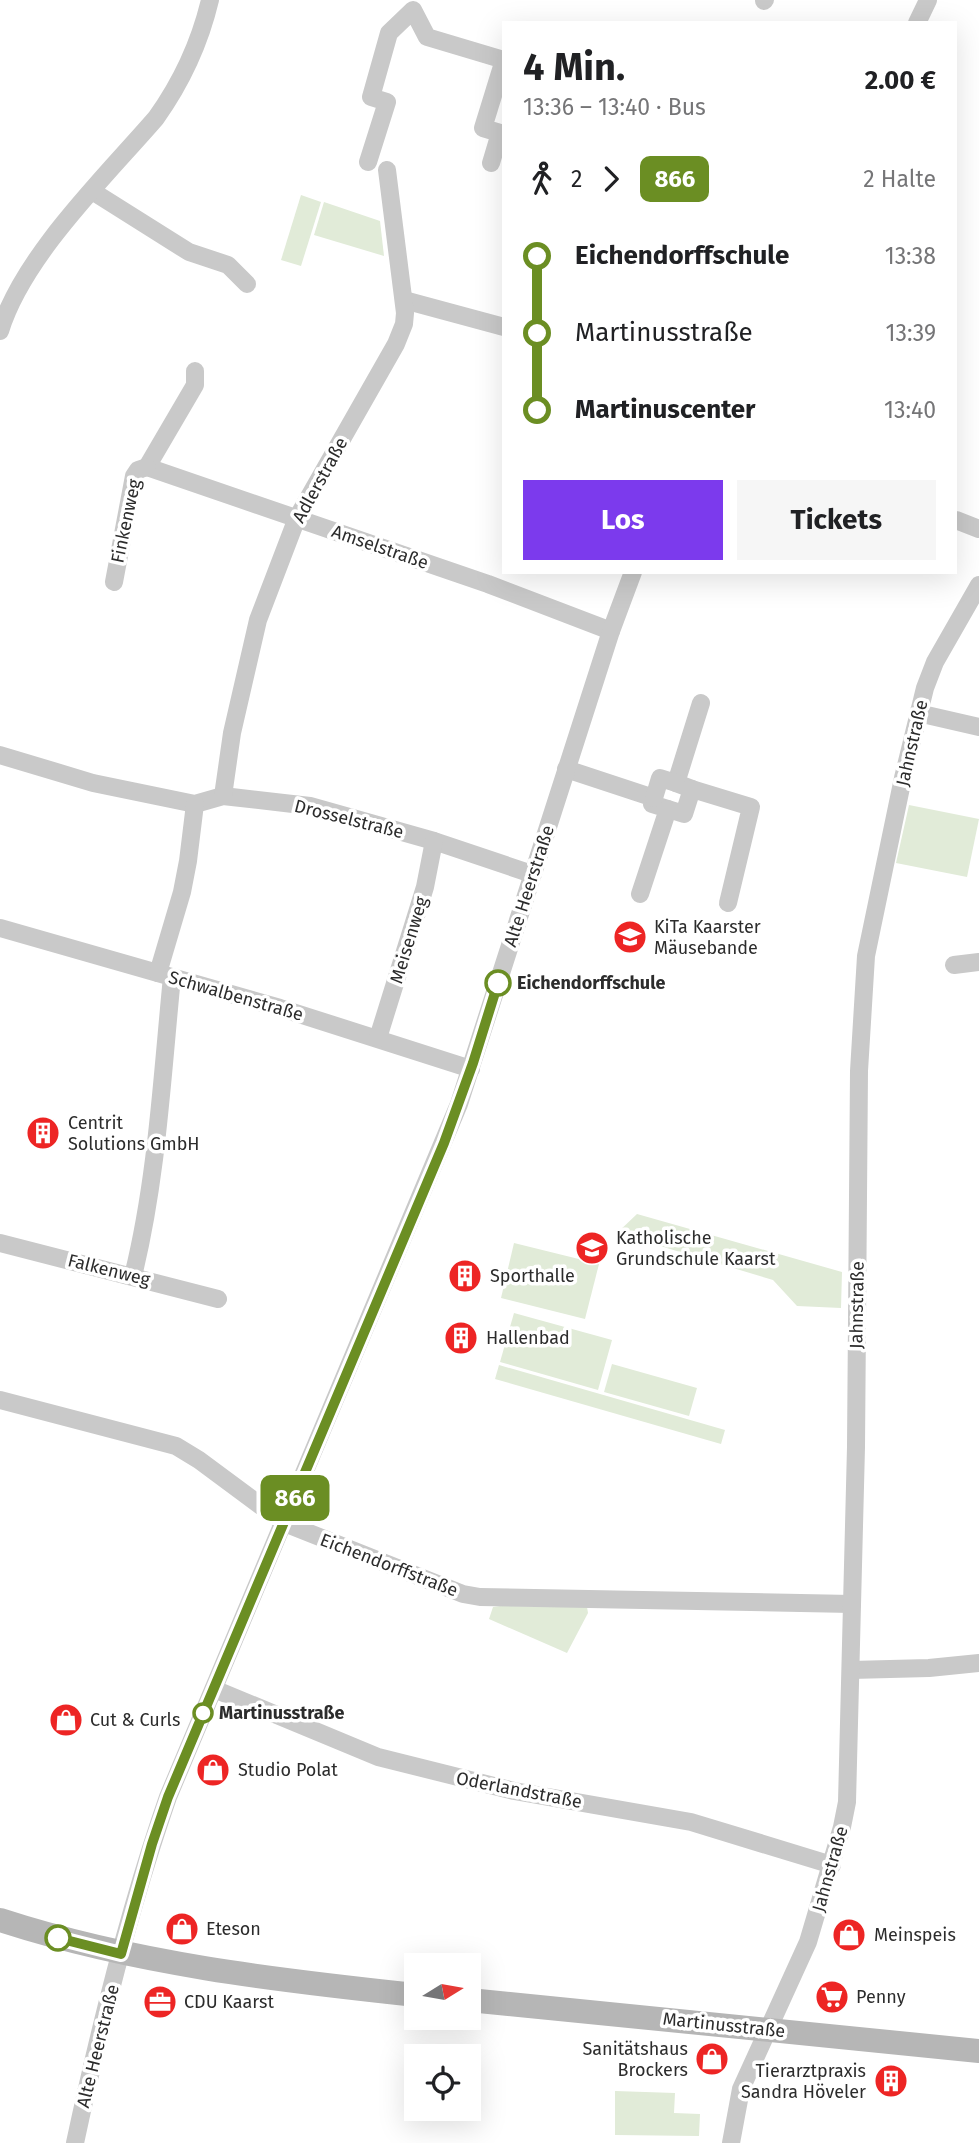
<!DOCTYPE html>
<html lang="de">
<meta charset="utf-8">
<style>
body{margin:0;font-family:"Fira Sans",sans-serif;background:#f6f6f6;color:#202124;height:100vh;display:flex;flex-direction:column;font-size:26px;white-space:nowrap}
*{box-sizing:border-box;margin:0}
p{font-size:23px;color:#757577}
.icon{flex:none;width:38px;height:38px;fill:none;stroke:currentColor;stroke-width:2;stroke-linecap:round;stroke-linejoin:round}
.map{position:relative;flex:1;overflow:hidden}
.side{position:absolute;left:502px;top:21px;width:455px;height:553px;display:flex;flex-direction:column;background:#fff;border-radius:0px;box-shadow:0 7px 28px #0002}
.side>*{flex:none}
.badge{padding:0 14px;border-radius:10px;font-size:24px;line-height:46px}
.needle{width:46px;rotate:79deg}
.controls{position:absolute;left:404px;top:1953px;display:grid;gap:14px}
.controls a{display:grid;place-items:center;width:77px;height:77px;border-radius:0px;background:#fff;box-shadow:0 7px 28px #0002;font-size:35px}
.map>.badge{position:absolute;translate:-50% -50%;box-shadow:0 0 0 4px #fff}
.legs{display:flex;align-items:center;gap:10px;height:77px;padding:0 21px;font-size:23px}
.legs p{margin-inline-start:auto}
.headline{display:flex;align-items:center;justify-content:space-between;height:119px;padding:0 21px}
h1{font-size:38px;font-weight:700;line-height:52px}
.button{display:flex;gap:14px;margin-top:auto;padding:14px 21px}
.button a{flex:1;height:80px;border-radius:0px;background:#7c3aed;color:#fff;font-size:28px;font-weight:700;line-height:80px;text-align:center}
.button a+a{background:#f6f6f6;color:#202124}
ul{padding:0 21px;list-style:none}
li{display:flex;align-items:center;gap:24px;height:77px;font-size:26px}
li i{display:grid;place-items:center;width:10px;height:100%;margin:0 9px;background:currentColor}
li i::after{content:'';width:18px;height:18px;margin:-9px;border:5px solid;border-radius:50%;background:#fff}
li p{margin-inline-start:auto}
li:first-child i{background:linear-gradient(#0000 50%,currentColor 0)}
li:last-child i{background:linear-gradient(currentColor 50%,#0000 0)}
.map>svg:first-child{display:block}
.green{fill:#e1ebd8}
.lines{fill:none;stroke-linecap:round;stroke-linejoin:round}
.minor{stroke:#c9c9c9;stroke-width:18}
.secondary{stroke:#b6b6b6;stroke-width:24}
.line-1-casing{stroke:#fff;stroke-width:16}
.line-1{stroke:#6b8e23;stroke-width:10}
.stop-1-dot{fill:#fff;stroke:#6b8e23;stroke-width:3.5}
.labels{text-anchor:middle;stroke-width:7;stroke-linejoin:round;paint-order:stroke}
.street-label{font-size:18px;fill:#2c2c2c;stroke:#fff}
.poi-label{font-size:18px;fill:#2c2c2c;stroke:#fff;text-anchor:start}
.stop-label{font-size:18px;font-weight:bold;fill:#2c2c2c;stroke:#fff;text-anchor:start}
</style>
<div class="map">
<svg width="979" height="2143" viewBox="0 0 979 2143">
<rect width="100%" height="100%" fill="#fff"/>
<g class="green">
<polygon points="301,195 321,202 301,266 281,260"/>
<polygon points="324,202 380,221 384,256 314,235"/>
<polygon points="909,805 979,819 967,877 896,863"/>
<polygon points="637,1214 842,1272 841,1308 797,1306 773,1280 617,1233"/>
<polygon points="514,1243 599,1264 585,1319 501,1298"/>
<polygon points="514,1313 612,1340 598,1390 500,1362"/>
<polygon points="612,1364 697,1388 689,1416 604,1392"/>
<polygon points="499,1365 725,1430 721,1444 495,1379"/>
<polygon points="500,1606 587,1607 588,1613 567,1653 489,1619 493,1607"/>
<polygon points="615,2091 675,2093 674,2113 700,2114 699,2136 615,2135"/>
</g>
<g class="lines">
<g class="minor">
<polyline points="764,1 765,0"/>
<polyline points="917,23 928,0"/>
<polyline points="368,162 387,102 371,97 389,33 413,10 427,37 504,60"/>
<polyline points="491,163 500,133 483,128 504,60"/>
<polyline points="92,191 189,252 228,265 247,284"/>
<polyline points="404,300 504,327"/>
<path d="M0,331c23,-75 105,-154 156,-213 25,-35 44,-76 54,-118"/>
<polyline points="147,467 488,584 611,631"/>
<polyline points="147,467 195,385 195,371"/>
<polyline points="956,520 979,529"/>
<polyline points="114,582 134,476 138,470 147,467"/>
<polyline points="918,713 979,727"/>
<polyline points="0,755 93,783 195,804 223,796 310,806 434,841 532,874"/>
<polyline points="566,769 654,798 652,804 668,809 640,894"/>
<polyline points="692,789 676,783 701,703"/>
<polyline points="223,796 232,733 258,620 297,518 396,344 404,324 405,313 387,170"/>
<polyline points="654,798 660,778 676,783"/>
<polyline points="668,809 684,814 692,789 751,807 728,903"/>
<polyline points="0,928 280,1008 471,1069"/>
<polyline points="954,965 979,962"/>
<polyline points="158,973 182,892 188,861 195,804"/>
<polyline points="378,1038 425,887 434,841"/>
<polyline points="0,1243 218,1299"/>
<path d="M133,1276c24,-97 29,-199 39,-299"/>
<polyline points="0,1400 176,1446 199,1460 284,1523 463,1594 480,1597 852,1604"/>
<polyline points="851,1670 929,1668 979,1663"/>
<polyline points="214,1689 378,1757 514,1791 691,1822 832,1865"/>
<path d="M75,2143c25,-117 54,-234 93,-346l291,-693 152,-473 22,-59"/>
<polyline points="731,2143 741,2089 808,1942 842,1827 847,1802 856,1447 859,1071 866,956 903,778 925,688 935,662 979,585"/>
</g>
<g class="secondary">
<path d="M0,1920c135,44 276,60 416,75"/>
<polyline points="469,2000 979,2051"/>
</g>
</g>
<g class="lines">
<defs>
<polyline id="line-1" points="58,1938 121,1954 152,1844 168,1797 444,1143 473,1063 498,983"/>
</defs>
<use href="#line-1" class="line-1-casing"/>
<use href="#line-1" class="line-1"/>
</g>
<defs>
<symbol id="school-disc" viewBox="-11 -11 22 22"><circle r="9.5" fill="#ed2524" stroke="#fff"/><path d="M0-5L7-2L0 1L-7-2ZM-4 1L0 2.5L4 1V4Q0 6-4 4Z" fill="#fff"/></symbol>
<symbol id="building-disc" viewBox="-11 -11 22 22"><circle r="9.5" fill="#ed2524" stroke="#fff"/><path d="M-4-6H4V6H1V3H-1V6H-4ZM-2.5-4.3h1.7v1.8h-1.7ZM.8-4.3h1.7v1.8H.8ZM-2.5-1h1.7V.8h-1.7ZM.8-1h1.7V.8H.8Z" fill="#fff"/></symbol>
<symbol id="shop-disc" viewBox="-11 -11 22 22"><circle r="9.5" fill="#ed2524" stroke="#fff"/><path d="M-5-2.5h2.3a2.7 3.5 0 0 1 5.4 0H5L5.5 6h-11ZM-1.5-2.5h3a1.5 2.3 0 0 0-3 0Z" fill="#fff"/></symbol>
<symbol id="supermarket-disc" viewBox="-11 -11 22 22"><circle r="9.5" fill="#ed2524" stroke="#fff"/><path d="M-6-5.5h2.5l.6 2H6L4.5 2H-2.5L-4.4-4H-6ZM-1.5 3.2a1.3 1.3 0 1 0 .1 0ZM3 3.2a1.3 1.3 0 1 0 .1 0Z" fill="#fff"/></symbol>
<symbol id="office-disc" viewBox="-11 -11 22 22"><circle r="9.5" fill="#ed2524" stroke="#fff"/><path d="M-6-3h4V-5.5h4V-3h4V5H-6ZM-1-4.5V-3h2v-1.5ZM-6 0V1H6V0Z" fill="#fff"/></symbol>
</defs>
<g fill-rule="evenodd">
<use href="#school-disc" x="611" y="918" width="38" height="38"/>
<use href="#building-disc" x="24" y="1114" width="38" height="38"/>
<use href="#school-disc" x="573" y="1229" width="38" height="38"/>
<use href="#building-disc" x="446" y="1257" width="38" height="38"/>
<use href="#building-disc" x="442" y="1319" width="38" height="38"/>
<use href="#shop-disc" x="47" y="1701" width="38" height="38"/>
<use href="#shop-disc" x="194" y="1751" width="38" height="38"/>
<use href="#shop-disc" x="163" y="1910" width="38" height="38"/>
<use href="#shop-disc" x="830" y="1916" width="38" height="38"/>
<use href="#supermarket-disc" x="813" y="1978" width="38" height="38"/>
<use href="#office-disc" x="141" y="1983" width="38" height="38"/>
<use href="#shop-disc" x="693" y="2040" width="38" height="38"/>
<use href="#building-disc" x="872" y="2062" width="38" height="38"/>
</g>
<g class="stop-1-dot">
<circle cx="498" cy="983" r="12"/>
<circle cx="203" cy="1713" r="9"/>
<circle cx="58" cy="1938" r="12"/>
</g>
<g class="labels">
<g class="street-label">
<text transform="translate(320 480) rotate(-61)" y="6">Adlerstraße</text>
<text transform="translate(126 521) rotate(-78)" y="6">Finkenweg</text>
<text transform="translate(380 547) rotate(19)" y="6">Amselstraße</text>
<text transform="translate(912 743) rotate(-77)" y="6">Jahnstraße</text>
<text transform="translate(349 819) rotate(14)" y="6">Drosselstraße</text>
<text transform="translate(529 886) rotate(-72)" y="6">Alte Heerstraße</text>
<text transform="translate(409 940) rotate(-73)" y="6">Meisenweg</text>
<text transform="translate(236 996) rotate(16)" y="6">Schwalbenstraße</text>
<text transform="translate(109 1270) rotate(14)" y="6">Falkenweg</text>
<text transform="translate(857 1305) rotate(-89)" y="6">Jahnstraße</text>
<text transform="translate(389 1565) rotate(21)" y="6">Eichendorffstraße</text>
<text transform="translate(519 1790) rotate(11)" y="6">Oderlandstraße</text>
<text transform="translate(830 1869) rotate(-74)" y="6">Jahnstraße</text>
<text transform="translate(724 2025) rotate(6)" y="6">Martinusstraße</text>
<text transform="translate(98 2046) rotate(-76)" y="6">Alte Heerstraße</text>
</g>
<g class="poi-label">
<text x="654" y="933">KiTa Kaarster<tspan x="654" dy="21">Mäusebande</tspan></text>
<text x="68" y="1129">Centrit<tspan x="68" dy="21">Solutions GmbH</tspan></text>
<text x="616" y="1244">Katholische<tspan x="616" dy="21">Grundschule Kaarst</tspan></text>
<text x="490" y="1282">Sporthalle</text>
<text x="486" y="1344">Hallenbad</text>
<text x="90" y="1726">Cut &amp; Curls</text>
<text x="238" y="1776">Studio Polat</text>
<text x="206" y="1935">Eteson</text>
<text x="874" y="1941">Meinspeis</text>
<text x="856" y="2003">Penny</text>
<text x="184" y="2008">CDU Kaarst</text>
<text x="688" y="2055" text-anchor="end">Sanitätshaus<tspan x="688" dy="21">Brockers</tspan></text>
<text x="866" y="2077" text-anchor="end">Tierarztpraxis<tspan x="866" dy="21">Sandra Höveler</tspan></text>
</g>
<g class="stop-label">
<text x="517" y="989">Eichendorffschule</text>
<text x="219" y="1719">Martinusstraße</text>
</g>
</g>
</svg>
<div class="controls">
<a><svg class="needle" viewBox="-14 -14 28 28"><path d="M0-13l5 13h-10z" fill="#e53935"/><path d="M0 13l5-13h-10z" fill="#757577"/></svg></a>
<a><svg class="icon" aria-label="locate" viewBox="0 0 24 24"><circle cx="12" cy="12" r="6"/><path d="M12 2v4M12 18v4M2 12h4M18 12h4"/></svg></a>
</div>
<b class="badge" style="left:295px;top:1498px;background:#6b8e23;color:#fff">866</b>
<section class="side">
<div class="headline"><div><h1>4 Min.</h1><p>13:36 – 13:40 · Bus</p></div><b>2.00 €</b></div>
<div class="legs"><svg class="icon" aria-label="walk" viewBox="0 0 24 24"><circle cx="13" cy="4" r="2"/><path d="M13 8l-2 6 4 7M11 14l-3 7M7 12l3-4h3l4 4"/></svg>2<svg class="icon" aria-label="forward" viewBox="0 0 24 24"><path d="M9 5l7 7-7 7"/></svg><b class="badge" style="background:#6b8e23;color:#fff">866</b><p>2 Halte</p></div>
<ul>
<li><i style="color:#6b8e23"></i><b>Eichendorffschule</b><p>13:38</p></li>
<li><i style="color:#6b8e23"></i><span>Martinusstraße</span><p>13:39</p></li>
<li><i style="color:#6b8e23"></i><b>Martinuscenter</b><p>13:40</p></li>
</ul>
<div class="button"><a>Los</a><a>Tickets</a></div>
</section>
</div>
